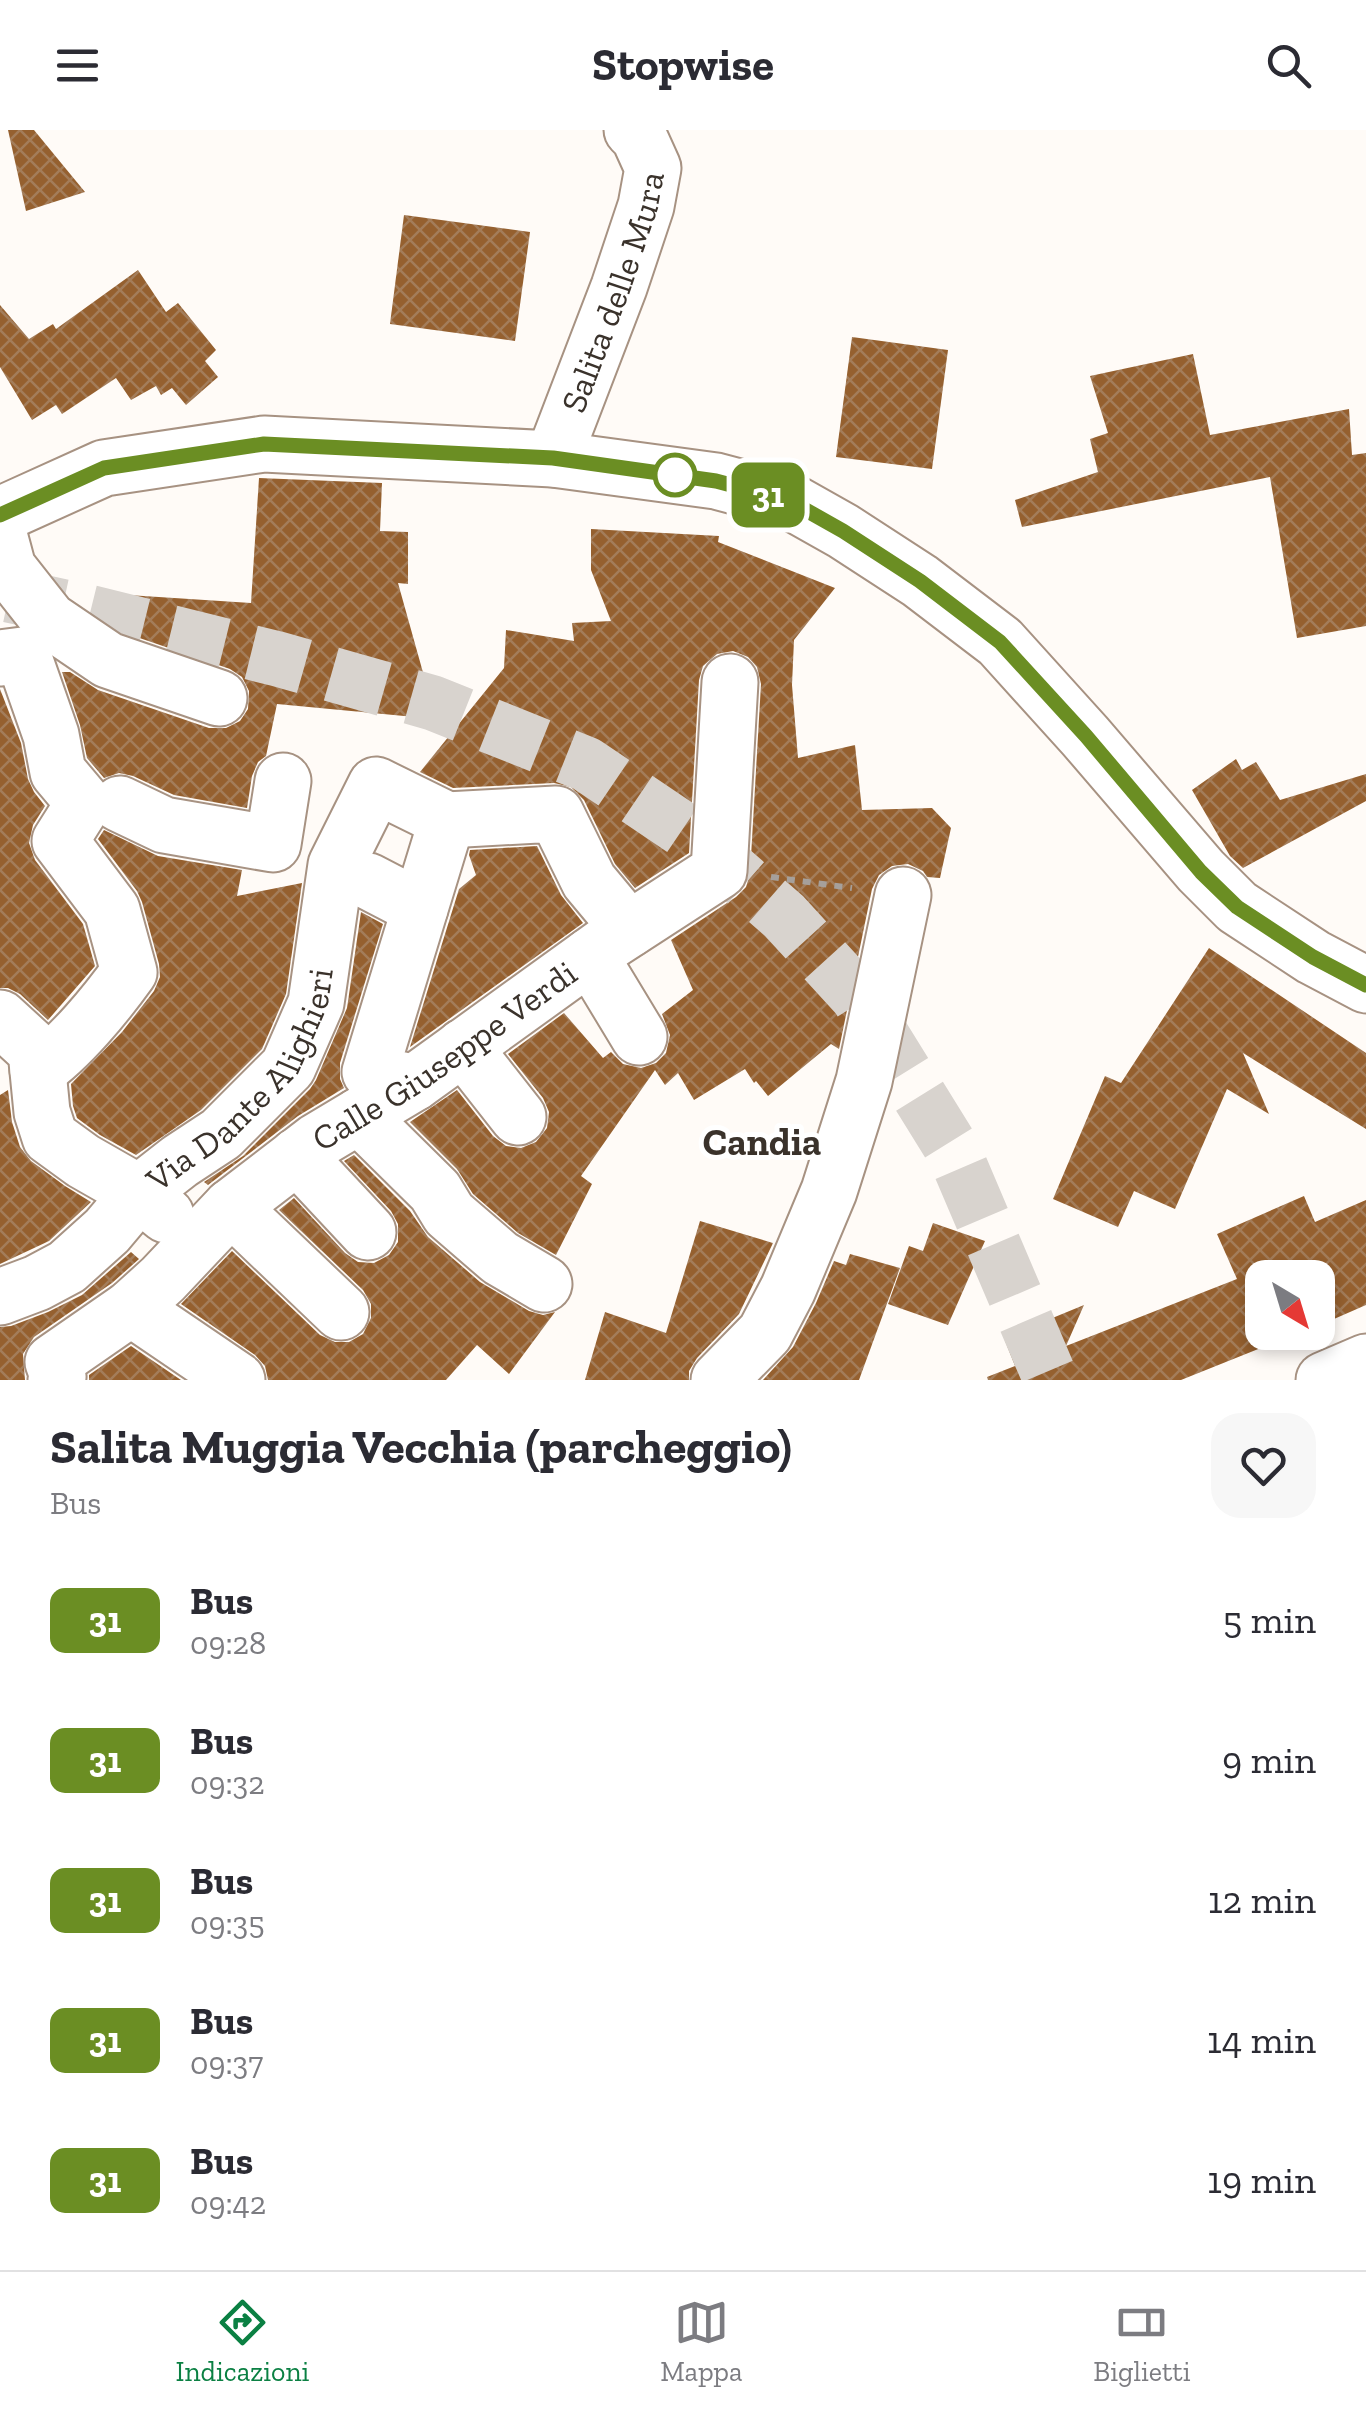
<!DOCTYPE html>
<html lang="it">
<style>
body{margin:0;font-family:"Zilla Slab",serif;background:#f7f7f7;color:#2b2b33;height:100vh;display:flex;flex-direction:column;font-size:38px;white-space:nowrap}
*{box-sizing:border-box;margin:0}
p{font-size:32px;color:#7c7c81}
.icon{flex:none;width:55px;height:55px;fill:none;stroke:currentColor;stroke-width:2;stroke-linecap:round;stroke-linejoin:round}
.map{position:relative;height:1250px;overflow:hidden}
.side{display:flex;flex-direction:column;background:#fff;flex:1}
.side>*{flex:none}
.badge{padding:0 20px;border-radius:15px;font-size:35px;line-height:65px}
.needle{width:65px;rotate:142deg}
.fabs{position:absolute;left:1245px;top:1130px;display:grid;gap:20px}
.fabs a{display:grid;place-items:center;width:90px;height:90px;border-radius:20px;background:#fff;box-shadow:0 5px 15px #0003;font-size:50px}
.map>.badge{position:absolute;translate:-50% -50%;box-shadow:0 0 0 5px #fff}
.round{display:grid;place-items:center;flex:none;width:105px;height:105px;border-radius:30px;background:#f7f7f7}
.summary{display:flex;align-items:center;justify-content:space-between;height:170px;padding:0 50px}
h1{font-size:48px;font-weight:800;line-height:75px}
ul{padding:0;list-style:none}
li{display:flex;align-items:center;gap:30px;height:140px;padding:0 50px}
li div{flex:1}
li b{display:block;font-size:38px}
li em{font-style:normal}
li .badge{min-width:110px;font-weight:700;text-align:center}
header{display:flex;justify-content:space-between;align-items:center;height:130px;padding:0 50px;background:#fff;font-size:45px;font-weight:800}
.tabs{display:flex;justify-content:space-around;align-items:center;height:140px;border-top:2px solid #e1e1e2;background:#fff;font-size:28px;color:#7c7c81}
.tabs a{display:grid;justify-items:center;gap:5px}
.tabs .selected{color:#0b8043}
.map>svg:first-child{display:block}
.building{fill:url(#building-cross-hatch)}
.lines{fill:none;stroke-linecap:round;stroke-linejoin:round}
.major-tunnel{stroke:#d8d3ce;stroke-width:55;stroke-dasharray:55 28;stroke-linecap:butt}
.minor-casing{stroke:#a79282;stroke-width:59}
.path{stroke:#a6a09b;stroke-width:6;stroke-dasharray:8 8;stroke-linecap:butt}
.minor{stroke:#fff;stroke-width:55}
.line-casing{stroke:#fff;stroke-width:22}
.line{stroke:#6b8e23;stroke-width:15}
.stop-dot{fill:#fff;stroke:#6b8e23;stroke-width:5}
.labels{text-anchor:middle;stroke-width:10;stroke-linejoin:round;paint-order:stroke}
.street-label{font-size:35px;fill:#3a322b;stroke:#fff}
.neighbourhood-label{font-size:38px;font-weight:bold;fill:#3a322b;stroke:#fff}
</style>
<header><svg class="icon" aria-label="menu" viewBox="0 0 24 24"><path d="M4 6h16M4 12h16M4 18h16"/></svg>Stopwise<svg class="icon" aria-label="search" viewBox="0 0 24 24"><circle cx="10" cy="10" r="6"/><path d="M15 15l6 6"/></svg></header>
<div class="map">
<svg width="1366" height="1250" viewBox="0 0 1366 1250">
<defs>
<pattern id="building-cross-hatch" width="8" height="8" patternUnits="userSpaceOnUse" patternTransform="scale(2.5)"><rect width="8" height="8" fill="#95602f"/><path d="M0 0l8 8M0 8l8-8" fill="none" stroke="#a37d5a"/></pattern>
</defs>
<rect width="100%" height="100%" fill="#fffbf7"/>
<g class="building">
<polygon points="8,0 34,0 85,62 26,81"/>
<polygon points="404,85 530,102 515,211 390,194"/>
<polygon points="138,140 166,182 178,173 216,220 205,231 218,247 186,275 172,258 161,265 156,256 131,270 116,248 62,284 56,275 32,290 0,237 0,175 29,209 53,194 56,199"/>
<polygon points="852,207 948,220 932,339 836,327"/>
<polygon points="1193,224 1210,305 1349,279 1352,325 1366,323 1366,496 1297,508 1270,347 1022,397 1015,370 1098,342 1090,309 1108,303 1090,246"/>
<polygon points="259,348 382,353 380,401 408,402 408,454 398,453 436,589 277,574 266,626 258,632 252,646 247,678 174,665 133,646 119,643 104,648 87,628 80,595 62,542 70,542 98,560 209,598 226,598 240,591 248,579 249,561 242,547 230,539 122,502 111,493 120,475 128,465 251,473"/>
<polygon points="591,399 719,406 718,412 835,458 794,510 792,555 798,628 855,615 862,680 932,678 951,698 940,748 927,747 923,741 908,734 892,736 879,745 872,759 839,919 831,914 768,966 756,951 754,953 745,939 694,970 678,943 665,955 655,940 581,1046 592,1054 556,1125 518,1103 473,1064 457,1039 410,992 457,960 493,1006 506,1016 521,1018 536,1012 547,998 549,982 543,968 508,924 564,883 603,928 611,922 623,934 641,938 656,933 666,923 670,905 662,884 693,860 671,810 736,767 746,757 750,744 761,554 757,537 748,527 733,521 717,524 703,536 699,550 689,723 635,758 615,734 584,670 571,657 554,653 453,658 420,642 504,538 506,500 574,511 572,493 611,491 591,440"/>
<polygon points="0,559 21,613 28,649 34,662 45,676 33,695 29,713 35,730 83,794 95,836 48,890 20,864 8,858 0,858"/>
<polygon points="1236,629 1242,640 1256,632 1280,670 1366,644 1366,671 1243,738 1230,726 1192,660"/>
<polygon points="104,700 158,726 242,740 237,766 302,753 286,864 262,919 201,980 136,1025 100,1005 77,988 73,976 71,954 122,902 154,861 160,847 159,834 142,772 137,761 98,709"/>
<polygon points="537,716 561,765 583,793 410,917 459,759 476,745 469,725 470,720"/>
<polygon points="361,782 383,794 340,933 340,949 344,958 298,986 208,1055 204,1052 243,1026 310,959 316,950 347,878"/>
<polygon points="1209,818 1366,923 1366,999 1243,923 1269,984 1227,959 1175,1079 1134,1061 1118,1097 1053,1069 1105,946 1121,953"/>
<polygon points="8,960 12,992 20,1017 31,1031 65,1056 91,1072 49,1111 0,1134 0,965"/>
<polygon points="354,1025 410,1081 428,1107 480,1152 529,1181 543,1185 555,1182 509,1244 477,1215 446,1250 268,1250 265,1236 255,1225 181,1174 232,1121 320,1205 335,1212 349,1212 363,1204 371,1188 371,1174 363,1160 279,1080 294,1068 345,1123 358,1132 374,1133 389,1125 398,1112 398,1094 391,1081 344,1031"/>
<polygon points="1304,1066 1315,1092 1366,1070 1366,1175 1318,1196 1318,1148 1262,1148 1262,1202 1301,1202 1181,1250 988,1250 987,1247 1015,1236 1004,1208 1084,1175 1066,1216 1237,1149 1217,1104"/>
<polygon points="700,1091 773,1113 739,1184 697,1228 689,1241 689,1250 585,1250 605,1182 666,1203"/>
<polygon points="933,1093 985,1111 948,1195 888,1174 909,1116 923,1121"/>
<polygon points="131,1122 139,1129 112,1153 34,1207 23,1224 25,1250 0,1250 0,1197 11,1196 48,1182 82,1165"/>
<polygon points="850,1124 900,1138 859,1250 763,1250 793,1217 816,1173 834,1131 846,1135"/>
<polygon points="131,1216 181,1250 89,1250 89,1245"/>
</g>
<g class="lines">
<polyline class="major-tunnel" points="9,465 88,482 278,529 433,573 586,634 691,705 784,786 858,867 954,1022 1051,1250"/>
<defs>
<g id="minor">
<path id="s1" d="M553,329l66,-172 27,-81 7,-38 -14,-31 -7,-7"/>
<polyline points="0,385 104,338 264,314 553,329 716,351 788,370 843,401 920,451 1000,512 1085,606 1201,741 1237,777 1313,827 1366,855"/>
<polyline points="0,408 8,438 49,490 108,530 219,568"/>
<path d="M0,528l23,-3 28,80 7,37 26,31 -24,38 52,69 17,62c-23,32 -59,76 -91,98"/>
<polyline points="120,674 164,695 273,714 283,651"/>
<polyline points="368,751 420,778"/>
<polyline points="590,826 639,907"/>
<polyline points="0,888 36,921 42,982 50,1007 83,1031 139,1063 166,1085"/>
<polyline points="463,917 518,987"/>
<polyline points="414,953 370,942 447,690"/>
<polyline points="359,986 435,1061 449,1084 500,1128 544,1154"/>
<polyline points="297,1026 368,1102"/>
<polyline points="231,1077 341,1182"/>
<path id="s2" d="M0,1167l37,-14 30,-16 40,-36 32,-38 41,-32 41,-27 67,-67 28,-64 20,-138 40,-80 71,35 109,-6 33,67 40,48"/>
<polyline points="131,1178 237,1250"/>
<path id="s3" d="M56,1250l2,-4 -5,-14 78,-54 32,-29 68,-72 86,-66 97,-58 194,-140 111,-72 11,-189"/>
<polyline points="719,1250 765,1203 788,1159 829,1061 864,951 903,765"/>
<polyline points="1324,1250 1366,1232"/>
</g>
</defs>
<use href="#minor" class="minor-casing"/>
<polyline class="path" points="771,747 852,758"/>
<use href="#minor" class="minor"/>
</g>
<g class="lines">
<defs>
<polyline id="line" points="0,385 104,338 264,314 553,328 716,351 788,370 843,401 920,451 1000,512 1086,606 1201,742 1237,777 1313,827 1366,855"/>
</defs>
<use href="#line" class="line-casing"/>
<use href="#line" class="line"/>
</g>
<circle class="stop-dot" cx="675" cy="345" r="20"/>
<g class="labels">
<g class="street-label">
<text dy="12" stroke="none"><textPath href="#s1" startOffset="178">Salita delle Mura</textPath></text>
<text dy="12" stroke="none"><textPath href="#s3" startOffset="518">Calle Giuseppe Verdi</textPath></text>
<text dy="12" stroke="none"><textPath href="#s2" startOffset="335">Via Dante Alighieri</textPath></text>
</g>
<g class="neighbourhood-label">
<text x="762" y="1025">Candia</text>
</g>
</g>
</svg>
<div class="fabs">
<a><svg class="needle" viewBox="-14 -14 28 28"><path d="M0-13l5 13h-10z" fill="#e53935"/><path d="M0 13l5-13h-10z" fill="#7c7c81"/></svg></a>
</div>
<b class="badge" style="left:768px;top:365px;background:#6b8e23;color:#fff">31</b>
</div>
<section class="side">
<div class="summary"><div><h1>Salita Muggia Vecchia (parcheggio)</h1><p>Bus</p></div><a class="round"><svg class="icon" aria-label="heart" viewBox="0 0 24 24"><path d="M12 20l-8-8c-3-5 5-10 8-4 3-6 11-1 8 4z"/></svg></a></div>
<ul>
<li><span class="badge" style="background:#6b8e23;color:#fff">31</span><div><b>Bus</b><p>09:28</p></div><em>5 min</em></li>
<li><span class="badge" style="background:#6b8e23;color:#fff">31</span><div><b>Bus</b><p>09:32</p></div><em>9 min</em></li>
<li><span class="badge" style="background:#6b8e23;color:#fff">31</span><div><b>Bus</b><p>09:35</p></div><em>12 min</em></li>
<li><span class="badge" style="background:#6b8e23;color:#fff">31</span><div><b>Bus</b><p>09:37</p></div><em>14 min</em></li>
<li><span class="badge" style="background:#6b8e23;color:#fff">31</span><div><b>Bus</b><p>09:42</p></div><em>19 min</em></li>
</ul>
</section>
<nav class="tabs">
<a class="selected"><svg class="icon" aria-label="directions" viewBox="0 0 24 24"><path d="M12 3l9 9-9 9-9-9zM9 14v-3h6M13 9l2 2-2 2"/></svg>Indicazioni</a>
<a><svg class="icon" aria-label="map" viewBox="0 0 24 24"><path d="M3 6l6-2 6 2 6-2v14l-6 2-6-2-6 2zM9 4v14M15 6v14"/></svg>Mappa</a>
<a><svg class="icon" aria-label="tickets" viewBox="0 0 24 24"><path d="M3 7h18v10H3zM15 7v10"/></svg>Biglietti</a>
</nav>
